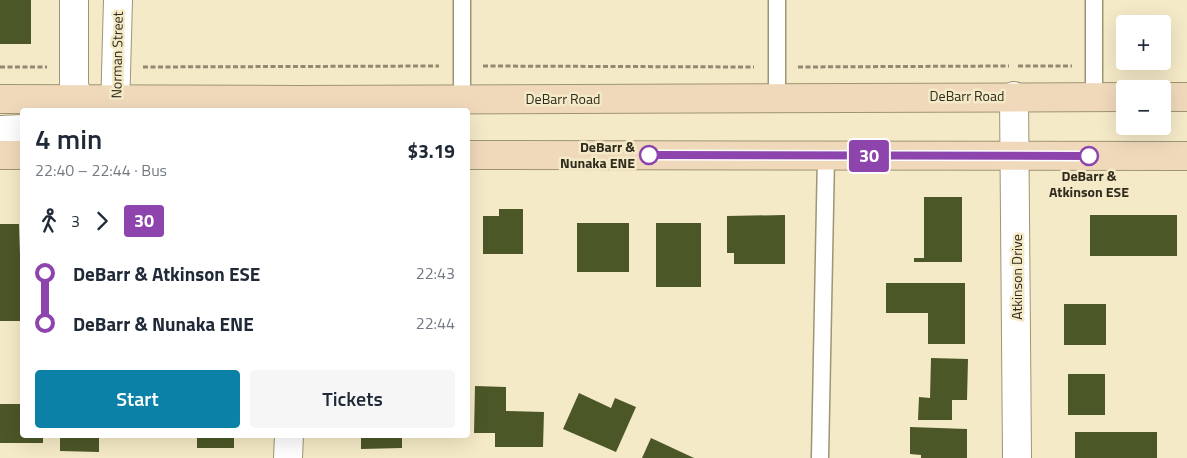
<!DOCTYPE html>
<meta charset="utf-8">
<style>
body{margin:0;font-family:"Titillium Web",sans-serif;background:#f6f6f7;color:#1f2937;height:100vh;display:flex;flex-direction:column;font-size:19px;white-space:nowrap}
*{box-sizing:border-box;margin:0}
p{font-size:16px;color:#747a83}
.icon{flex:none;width:28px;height:28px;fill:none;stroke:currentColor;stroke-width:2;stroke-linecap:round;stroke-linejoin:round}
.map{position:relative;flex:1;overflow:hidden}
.sheet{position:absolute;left:20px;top:108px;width:450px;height:330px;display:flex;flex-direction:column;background:#fff;border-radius:5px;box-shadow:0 5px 20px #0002}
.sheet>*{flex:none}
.badge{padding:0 10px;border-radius:4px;font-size:18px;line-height:32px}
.buttons{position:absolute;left:1116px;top:15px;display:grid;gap:10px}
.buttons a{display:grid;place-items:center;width:55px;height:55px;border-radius:5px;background:#fff;box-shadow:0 5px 20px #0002;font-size:25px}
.map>.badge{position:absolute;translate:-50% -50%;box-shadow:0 0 0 2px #fff}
.legs{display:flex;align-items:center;gap:8px;height:55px;padding:0 15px;font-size:16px}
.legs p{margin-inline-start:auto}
.summary{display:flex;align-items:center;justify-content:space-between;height:85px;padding:0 15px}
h1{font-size:28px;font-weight:600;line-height:38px}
.button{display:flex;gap:10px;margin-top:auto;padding:10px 15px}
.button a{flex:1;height:58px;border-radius:5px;background:#0b81a7;color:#fff;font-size:20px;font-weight:600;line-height:58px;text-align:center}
.button a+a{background:#f6f6f7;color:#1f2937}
ul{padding:0 15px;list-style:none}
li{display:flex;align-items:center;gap:18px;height:50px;font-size:19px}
li i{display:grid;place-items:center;width:8px;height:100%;margin:0 6px;background:currentColor}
li i::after{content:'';width:12px;height:12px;margin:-6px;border:4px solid;border-radius:50%;background:#fff}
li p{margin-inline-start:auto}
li:first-child i{background:linear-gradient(#0000 50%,currentColor 0)}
li:last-child i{background:linear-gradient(currentColor 50%,#0000 0)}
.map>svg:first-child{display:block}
.building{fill:#4c5728}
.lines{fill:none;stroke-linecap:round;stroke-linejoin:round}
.lane-casing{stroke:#9e9574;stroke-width:19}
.street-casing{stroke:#9e9574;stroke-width:30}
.secondary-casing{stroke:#9e9574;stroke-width:30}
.path{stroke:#918971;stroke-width:3;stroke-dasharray:5 2.5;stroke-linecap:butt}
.lane{stroke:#fff;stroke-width:16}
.street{stroke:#fff;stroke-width:28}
.secondary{stroke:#f0d9bb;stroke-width:28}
.line-1-casing{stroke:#fff;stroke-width:11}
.line-1{stroke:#8e44ad;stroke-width:8}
.stop-1-dot{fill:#fff;stroke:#8e44ad;stroke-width:2.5}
.labels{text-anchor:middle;stroke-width:5;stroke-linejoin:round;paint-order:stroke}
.street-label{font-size:14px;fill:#2f2b1e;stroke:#f5eac7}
.stop-label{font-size:14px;font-weight:bold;fill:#2f2b1e;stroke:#f5eac7;text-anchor:end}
</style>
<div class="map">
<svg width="1187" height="458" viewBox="0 0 1187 458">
<rect width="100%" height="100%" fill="#f5eac7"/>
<g class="building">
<rect x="0" y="0" width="31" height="44"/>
<polygon points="924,197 962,197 962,262 914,262 914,258 924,258"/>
<polygon points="499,209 523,209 523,254 483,254 483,216 499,216"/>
<polygon points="785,215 785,264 734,264 734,253 727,253 727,216"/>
<rect x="1090" y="215" width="87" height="41"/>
<rect x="577" y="223" width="52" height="49"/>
<rect x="656" y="223" width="45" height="64"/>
<polygon points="0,224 19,224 20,254 22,254 22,321 0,321"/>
<polygon points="886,283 965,283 965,344 928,344 928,313 886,313"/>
<rect x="1064" y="304" width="42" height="41"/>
<polygon points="931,358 968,359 967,400 952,400 952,420 918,420 919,397 930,398"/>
<rect x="1068" y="374" width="37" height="41"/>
<polygon points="475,386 506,387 506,411 544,412 543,447 495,447 495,433 474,433"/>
<polygon points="579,393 611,408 615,398 636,407 616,452 563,429"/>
<polygon points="0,404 22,404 22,435 43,435 43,443 0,443"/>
<polygon points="910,427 967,429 967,458 921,458 921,455 910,454"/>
<rect x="1075" y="432" width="82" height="26"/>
<polygon points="60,435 99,435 99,452 60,451"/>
<rect x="197" y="435" width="37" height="13"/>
<polygon points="361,435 402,435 402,448 361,449"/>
<polygon points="651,438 694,458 642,458"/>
</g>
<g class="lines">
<defs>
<g id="lane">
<polyline points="777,0 777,97"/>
<polyline points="1094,0 1094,96"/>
<polyline points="462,99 462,0"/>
<polyline points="820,458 826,156"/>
</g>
<g id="street">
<polyline points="74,0 74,86 84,110"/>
<polyline points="1014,96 1017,458"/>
<polyline points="115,110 118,0"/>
<polyline points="0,130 22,129"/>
<polyline points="288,458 289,435"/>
</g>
<g id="secondary">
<polyline points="1162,97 1187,97"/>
<polyline points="0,99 296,100 1125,97"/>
<polyline points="0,155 22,155"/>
<polyline points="468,155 1187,156"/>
</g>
</defs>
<use href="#lane" class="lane-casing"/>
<use href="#street" class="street-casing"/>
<use href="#secondary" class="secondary-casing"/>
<g class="path">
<polyline points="483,66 754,67"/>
<polyline points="1018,66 1072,66"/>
<polyline points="1123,66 1164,66"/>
<polyline points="0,67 47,67"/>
<polyline points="143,67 439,66"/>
<polyline points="798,67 1009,66"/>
</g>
<use href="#lane" class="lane"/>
<use href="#street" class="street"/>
<use href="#secondary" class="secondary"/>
</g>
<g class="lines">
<defs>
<polyline id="line-1" points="649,155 1089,156"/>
</defs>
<use href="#line-1" class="line-1-casing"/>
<use href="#line-1" class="line-1"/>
</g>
<g class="stop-1-dot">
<circle cx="649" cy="155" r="9"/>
<circle cx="1089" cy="156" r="9"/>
</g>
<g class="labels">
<g class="street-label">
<text transform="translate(117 55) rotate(-89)" y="5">Norman Street</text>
<text x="967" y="101">DeBarr Road</text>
<text x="563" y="104">DeBarr Road</text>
<text transform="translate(1017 277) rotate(-90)" y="5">Atkinson Drive</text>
</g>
<g class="stop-label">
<text x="635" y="152">DeBarr &amp;<tspan x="635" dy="16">Nunaka ENE</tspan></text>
<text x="1089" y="181" text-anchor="middle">DeBarr &amp;<tspan x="1089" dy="16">Atkinson ESE</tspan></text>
</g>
</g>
</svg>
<div class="buttons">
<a>+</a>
<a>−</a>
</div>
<b class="badge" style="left:869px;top:156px;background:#8e44ad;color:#fff">30</b>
<section class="sheet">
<div class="summary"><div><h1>4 min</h1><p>22:40 – 22:44 · Bus</p></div><b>$3.19</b></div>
<div class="legs"><svg class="icon" aria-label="walk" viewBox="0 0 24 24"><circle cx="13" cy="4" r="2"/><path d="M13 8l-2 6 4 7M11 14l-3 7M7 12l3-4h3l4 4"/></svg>3<svg class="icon" aria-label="forward" viewBox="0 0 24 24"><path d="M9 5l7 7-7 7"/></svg><b class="badge" style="background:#8e44ad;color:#fff">30</b></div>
<ul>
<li><i style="color:#8e44ad"></i><b>DeBarr &amp; Atkinson ESE</b><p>22:43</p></li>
<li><i style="color:#8e44ad"></i><b>DeBarr &amp; Nunaka ENE</b><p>22:44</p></li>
</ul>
<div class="button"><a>Start</a><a>Tickets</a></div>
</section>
</div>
